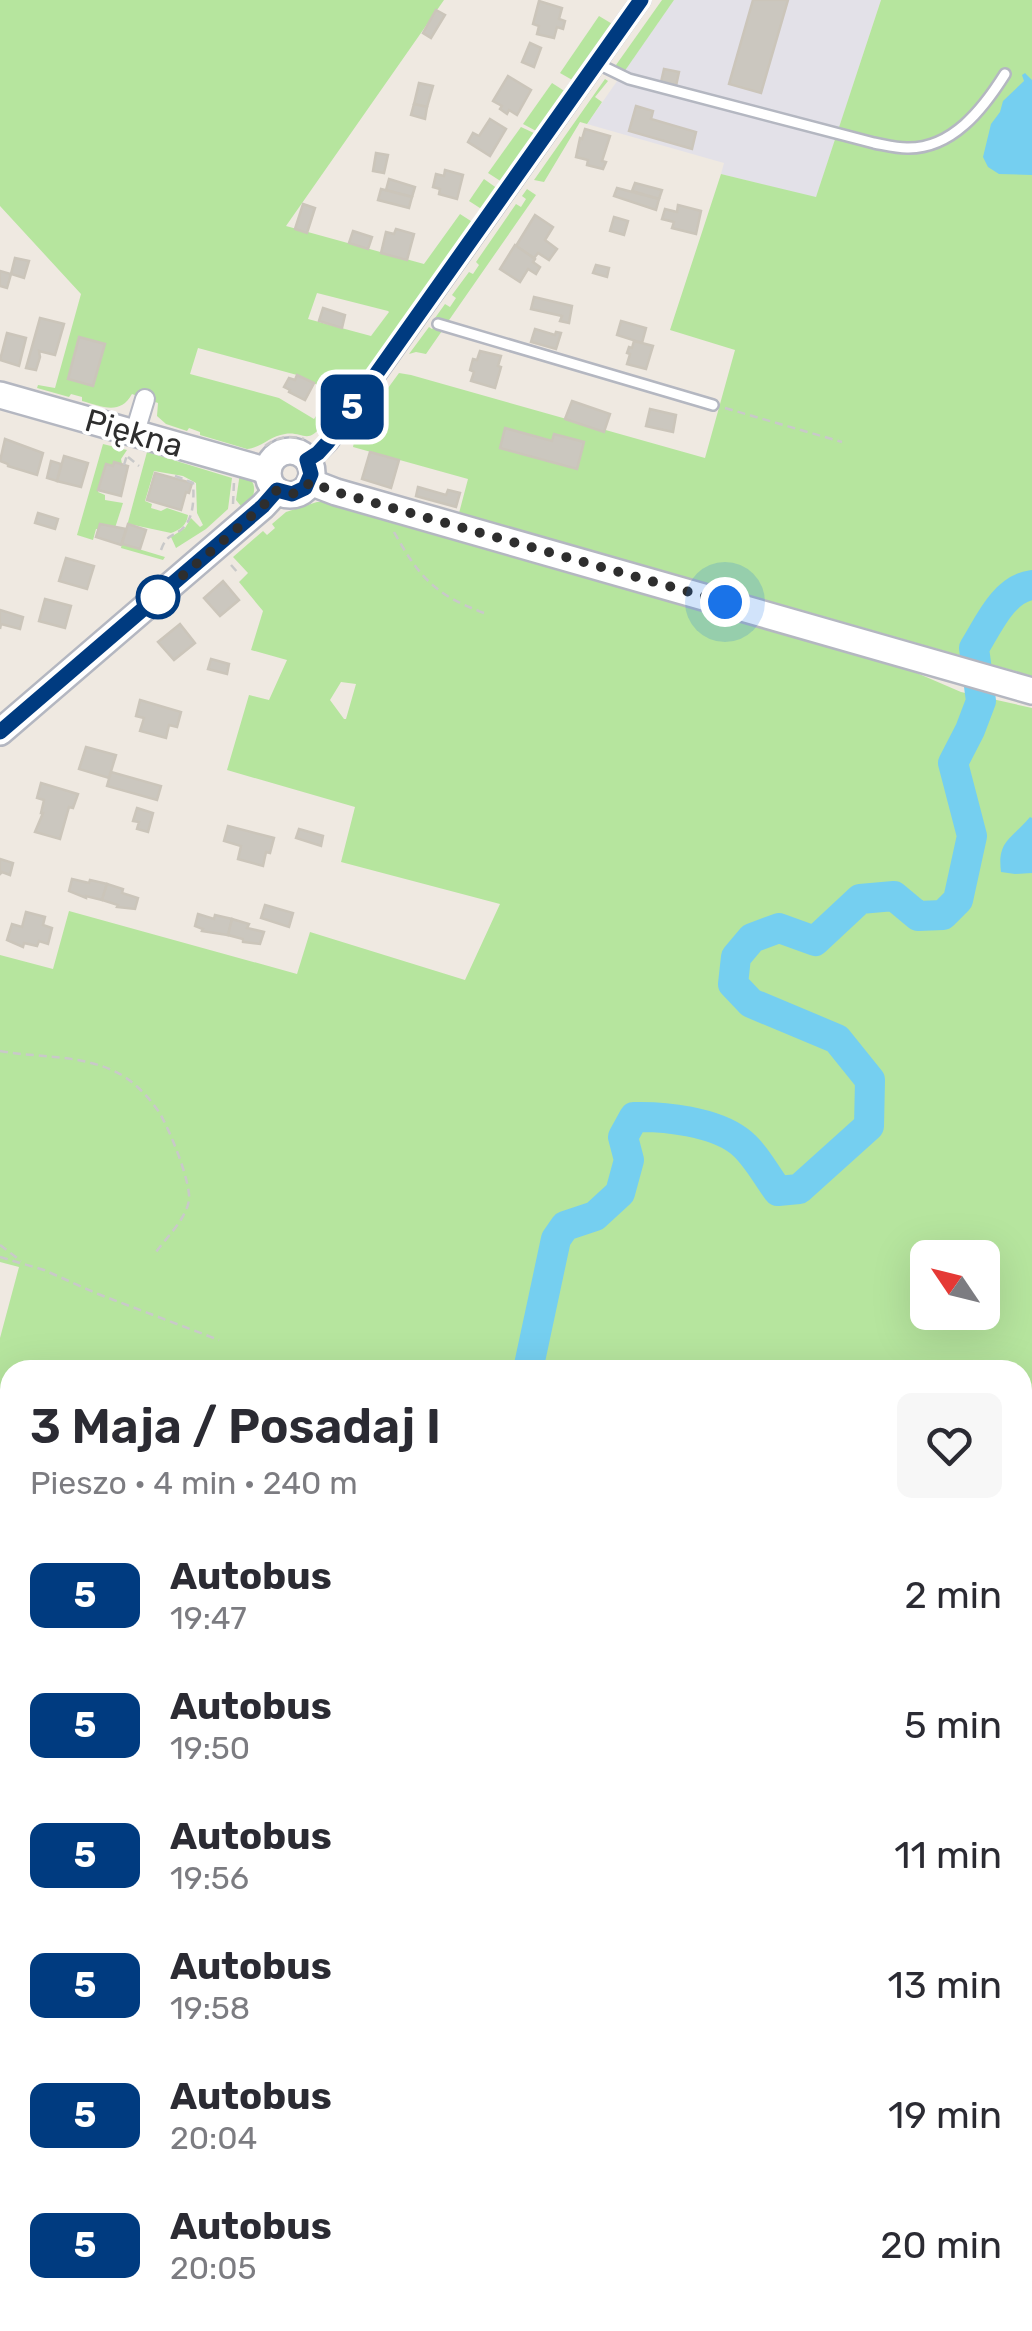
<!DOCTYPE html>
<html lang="pl">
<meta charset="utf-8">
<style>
body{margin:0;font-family:Rubik,sans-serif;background:#f7f7f7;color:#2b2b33;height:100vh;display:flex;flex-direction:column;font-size:38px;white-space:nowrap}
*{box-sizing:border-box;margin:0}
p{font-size:32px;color:#7c7c81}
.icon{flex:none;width:55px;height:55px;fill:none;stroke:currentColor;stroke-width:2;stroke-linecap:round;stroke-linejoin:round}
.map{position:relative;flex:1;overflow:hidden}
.details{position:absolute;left:0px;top:1360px;width:1032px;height:972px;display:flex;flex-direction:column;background:#fff;border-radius:30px 30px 0 0;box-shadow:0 10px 40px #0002}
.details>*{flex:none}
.badge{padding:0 20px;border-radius:15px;font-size:35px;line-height:65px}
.needle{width:65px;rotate:305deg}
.buttons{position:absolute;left:910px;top:1240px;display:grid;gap:20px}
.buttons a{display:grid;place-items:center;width:90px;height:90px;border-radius:15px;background:#fff;box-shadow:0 10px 40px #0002;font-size:50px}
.you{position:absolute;width:50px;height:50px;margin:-25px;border:8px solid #fff;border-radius:50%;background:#1a73e8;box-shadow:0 0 0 15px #1a73e833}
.map>.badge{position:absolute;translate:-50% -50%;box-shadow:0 0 0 5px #fff}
.round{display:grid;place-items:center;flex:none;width:105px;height:105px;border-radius:15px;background:#f7f7f7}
.headline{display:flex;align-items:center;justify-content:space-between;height:170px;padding:0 30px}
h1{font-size:48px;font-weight:600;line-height:75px}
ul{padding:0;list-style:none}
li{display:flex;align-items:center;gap:30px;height:130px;padding:0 30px}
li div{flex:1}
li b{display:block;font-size:38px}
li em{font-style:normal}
li .badge{min-width:110px;font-weight:700;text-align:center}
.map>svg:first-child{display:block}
.industrial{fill:#e3e1e8}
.green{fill:#b6e59e;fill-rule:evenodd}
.water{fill:#75cff0}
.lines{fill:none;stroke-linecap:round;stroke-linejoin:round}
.river{stroke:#75cff0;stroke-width:30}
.building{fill:#cbc7bf;stroke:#cbc5ba;stroke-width:2.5}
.lane-casing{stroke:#b4b7c1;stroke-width:14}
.street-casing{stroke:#b4b7c1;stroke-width:22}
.secondary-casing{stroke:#b4b7c1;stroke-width:30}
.path{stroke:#c9c9c9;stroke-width:2.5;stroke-dasharray:8 5;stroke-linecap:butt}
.lane{stroke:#fff;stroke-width:9}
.street{stroke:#fff;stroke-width:18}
.secondary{stroke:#fff;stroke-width:25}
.line-casing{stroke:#fff;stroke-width:22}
.line{stroke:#003b80;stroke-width:15}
.walk{stroke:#2e2e2e;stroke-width:10;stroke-dasharray:0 18}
.stop-dot{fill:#fff;stroke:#003b80;stroke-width:5}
.labels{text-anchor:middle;stroke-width:8;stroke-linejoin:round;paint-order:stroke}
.street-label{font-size:32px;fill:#2e2e2e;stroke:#fff}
</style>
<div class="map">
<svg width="1032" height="2331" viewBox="0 0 1032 2331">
<rect width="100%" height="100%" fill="#efe9e1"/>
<polygon class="industrial" points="674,0 881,0 816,198 721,174 724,163 587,124"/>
<g class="green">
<path d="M0,0h444l-158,226 138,38 36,-50 14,9 -147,206 -6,-3c-13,19 -19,5 -36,8 -15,2 -24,14 -38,15l-47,-14v-3l-11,-4 -2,3 -21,-7 -9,-8 1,-13 -26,-9c-12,22 -31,12 -50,7v-4l-11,-3 -2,3 -32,-9 1,-3 17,3 26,-94 -81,-88zM317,293l71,18 1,1 -18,24 -63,-17zM198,348l99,27 35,17 -18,27 -35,-21 -89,-24z"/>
<polygon points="662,0 674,0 624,72 616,65"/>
<polygon points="881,0 1032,0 1032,676 562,542 458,517 468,479 353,447 356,432 399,373 411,375 705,458 735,350 670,330 721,174 816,197"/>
<polygon points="599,16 614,25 574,81 560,73"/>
<polygon points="605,79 608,81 595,97 602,102 587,124 580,122 544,182 534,180"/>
<polygon points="552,83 566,92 538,132 523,124"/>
<polygon points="521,127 536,134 502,182 488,173"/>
<polygon points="484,179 498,189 483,210 469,201"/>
<polygon points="527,189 536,195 447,323 435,318 445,304 450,307 456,298 452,295 469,272 473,274 479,265 476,262 516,204 521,207 526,199 522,196"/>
<polygon points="435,326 444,328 426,354 416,352 409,354 429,327 432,329"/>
<polygon points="103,444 127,450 121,459 122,464 114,462 113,466 106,465 98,492 105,495 105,500 123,503 115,528 100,524 98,529 96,529 93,540 77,535"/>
<path d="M147,452l85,26 -4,31 -22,20 -30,19 -5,-11 14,-9 6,-10 9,9 3,-2 -6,-12 -1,-30 -13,-7 -29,-5 -9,30 7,3 -1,4 10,3 6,-3 21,7c-1,10 -8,15 -17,18l-42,-9 -7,20 43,13 -2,3 -42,-12z"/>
<path d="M240,473c21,8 15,23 5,38l-9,-11z"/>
<path d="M317,502h9l78,18 -1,6 479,132 79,34 71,16v1623h-1032v-993l19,-71 -19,-5v-307l53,14 16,-58 228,63 13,-42 155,48 35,-76 -159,-42 14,-55 -128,-37 22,-75 20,5 18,-40 -36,-10 12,-39 -24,-29 9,-9 -15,-16 30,-26 4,4 8,-7 -3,-4 14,-12zM341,682l15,2 -10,35h-2l-14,-19zM928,1258h54v54h-54zM10,1370h1012v952h-1012z"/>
</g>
<g class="water">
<polygon points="1025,73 1032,80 1032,175 999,174 988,167 983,157 991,124 1000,112 1003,101 1024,81 1022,75"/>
<path d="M1030,817l2,1v55l-17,1 -14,-2c-4,-32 11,-33 29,-55z"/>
<polygon points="10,1536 10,1590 0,1588 0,1538"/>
</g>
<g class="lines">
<g class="river">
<path d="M528,1370l28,-131 9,-13 30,-10 25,-23 9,-33 -6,-23 11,-20c31,-1 80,5 105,24 16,12 27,34 39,50l21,-2 70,-63 1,-46 -33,-41 -86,-36 -18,-19 3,-27 16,-19 27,-10 36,13 45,-42 34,-3 24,20 25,-1 15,-15 14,-64 -19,-73 17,-33 11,-29 -7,-53c14,-22 29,-59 58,-63"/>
<polyline points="0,2161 10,2160"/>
</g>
</g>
<g class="building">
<polygon points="753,0 788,0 761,93 729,84"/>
<polygon points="539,1 562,8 559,19 565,21 563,29 557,27 554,38 537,34 539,26 533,24"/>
<polygon points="436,10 445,15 431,38 423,33"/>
<polygon points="530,43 541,48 534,67 522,62"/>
<polygon points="664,69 679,72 676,86 661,82"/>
<polygon points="508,76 531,90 517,115 509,110 507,114 500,109 502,106 493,101"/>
<polygon points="419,83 433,86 427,107 414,104"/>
<polygon points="414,104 427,107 425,119 411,115"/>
<polygon points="636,106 653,111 651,119 696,132 692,149 629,131"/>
<polygon points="490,119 506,129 490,156 468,142 473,133 479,136"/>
<polygon points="585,129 610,136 602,161 606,162 603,169 587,165 588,160 576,157 580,138 582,139"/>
<polygon points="376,153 388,155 384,173 373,171"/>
<polygon points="445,170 463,175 457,199 439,194 440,189 433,187 436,174 444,176"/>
<polygon points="389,179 415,187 412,197 386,190"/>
<polygon points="635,183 662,190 659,199 632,191"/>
<polygon points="617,188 659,199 656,210 614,196"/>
<polygon points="381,189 412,197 409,208 378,200"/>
<polygon points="303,204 315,208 307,233 295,229"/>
<polygon points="678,205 701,211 696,234 672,228 674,222 662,219 665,209 677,212"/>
<polygon points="535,215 553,227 545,240 557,249 549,260 538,253 534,258 516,246"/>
<polygon points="614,217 628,221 624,235 610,231"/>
<polygon points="396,229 414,234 407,260 381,253 386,232 394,234"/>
<polygon points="353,231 372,237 368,249 349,243"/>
<polygon points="515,245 535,259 533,262 540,267 536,274 528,269 520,282 500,269"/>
<polygon points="15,258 29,261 24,278 11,274"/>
<polygon points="596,265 609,268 607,277 593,273"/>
<polygon points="0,271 11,274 7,288 0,286"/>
<polygon points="534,297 572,306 569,323 560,321 562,316 531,309"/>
<polygon points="323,308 345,315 342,328 319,321"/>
<polygon points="40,318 64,324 55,355 39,351 40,357 36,370 26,368"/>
<polygon points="621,321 646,328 642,343 617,335"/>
<polygon points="535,329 555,335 556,332 561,333 556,349 531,342"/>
<polygon points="7,333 26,338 19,366 0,360"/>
<polygon points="79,337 105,344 93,386 68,379"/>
<polygon points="634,341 653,346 646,369 627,364 630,354 627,353 629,347 632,348"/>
<polygon points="480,351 501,356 498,366 501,367 495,388 471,381 474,372 470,370 473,359 477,360"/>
<polygon points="297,375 314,383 305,400 289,392 290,390 284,387 289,378 295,380"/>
<polygon points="572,401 610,414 604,432 565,419"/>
<polygon points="650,409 676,415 673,432 646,426"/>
<polygon points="505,428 552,441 554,434 584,442 577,469 500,448"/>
<polygon points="5,439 43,453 37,475 8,466 8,464 0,461"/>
<polygon points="370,452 399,460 391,488 362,479"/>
<polygon points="64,456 88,463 81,487 57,481"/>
<polygon points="51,461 61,464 57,481 47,478"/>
<polygon points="114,462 128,466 121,496 98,490 106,464 113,466"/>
<polygon points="155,473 192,483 189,493 186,492 181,510 147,500"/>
<polygon points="418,487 446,495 448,490 460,493 456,507 416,496"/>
<polygon points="38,513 58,519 55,529 35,523"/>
<polygon points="100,524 126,529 121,545 96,537"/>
<polygon points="128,524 146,530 140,549 122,544"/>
<polygon points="66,558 94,566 87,589 59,581"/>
<polygon points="223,581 239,600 220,616 204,598"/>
<polygon points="45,599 71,606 65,628 39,621"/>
<polygon points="0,610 23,617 20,629 1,624 0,629"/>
<polygon points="180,624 195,643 174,660 158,642"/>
<polygon points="211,659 229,664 227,674 208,669"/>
<polygon points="140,700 181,712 177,727 169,725 166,738 140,731 144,718 136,716"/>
<polygon points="86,747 116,755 109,778 79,769"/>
<polygon points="111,772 161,786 157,800 107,786"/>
<polygon points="41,783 78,794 73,808 69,807 60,839 35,832 43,813 41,813 44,800 37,798"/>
<polygon points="137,808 153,813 148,832 137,829 139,822 133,821"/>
<polygon points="228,826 274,838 270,853 266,852 263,866 238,859 241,846 224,841"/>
<polygon points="299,829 323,836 321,846 296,838"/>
<polygon points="0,859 13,863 10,875 2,872 0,874"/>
<polygon points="72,879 89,883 90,880 107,884 102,900 86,896 86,898 69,891"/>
<polygon points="107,884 123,889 122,893 138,898 135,909 117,907 118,905 102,900"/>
<polygon points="265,905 293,913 289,927 261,918"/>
<polygon points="26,912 45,917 43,925 52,928 48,944 39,941 37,946 24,943 23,947 7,940 12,924 22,927"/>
<polygon points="198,914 214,919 215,915 232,919 228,935 202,931 203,929 195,926"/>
<polygon points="232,919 249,924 247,928 264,932 260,944 243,942 243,939 228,935"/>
</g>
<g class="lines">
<defs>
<g id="lane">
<path d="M596,63l33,16 245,64c11,2 22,5 33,5 45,1 76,-39 98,-74"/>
<polyline points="438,324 713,405"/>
</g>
<g id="street">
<polyline points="135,432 145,399"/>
<polyline points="307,460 318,453 329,442 641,0"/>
</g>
<g id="secondary">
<polyline points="0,395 268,471"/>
<circle cx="290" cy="473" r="22"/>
<polyline points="310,482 336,492 1032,691"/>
<polyline points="0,732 263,506 277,491"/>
</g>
</defs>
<use href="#lane" class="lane-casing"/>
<use href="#street" class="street-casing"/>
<use href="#secondary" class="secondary-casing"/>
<g class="path">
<polyline points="725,408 842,442"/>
<path d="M265,446c12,-9 23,-11 39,-7"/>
<polyline points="128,457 139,466"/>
<polyline points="124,465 127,455"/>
<polyline points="233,504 234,482"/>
<path d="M394,532c25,45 41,63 90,81"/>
<path d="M161,550c6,-18 15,-13 24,-24 9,-11 9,-30 8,-43l-20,-8v3"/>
<polyline points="231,565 239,574"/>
<path d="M0,1051c39,7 77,3 114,20 18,8 34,25 45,41 10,16 32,70 30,88 -3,19 -22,37 -33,52"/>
<polyline points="0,1245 21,1261"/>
<polyline points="0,1257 44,1270 98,1294 219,1340"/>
<polyline points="1022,1796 1032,1783"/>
<polyline points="1022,1811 1032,1821"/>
</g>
<use href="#lane" class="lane"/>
<use href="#street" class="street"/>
<use href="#secondary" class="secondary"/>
</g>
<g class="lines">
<defs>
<polyline id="line" points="0,732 263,506 277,490 292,494 305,488 311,474 307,460 318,453 328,442 641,0"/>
</defs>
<use href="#line" class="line-casing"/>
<use href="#line" class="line"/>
<path class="walk" d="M158,597l-1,1 106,-92 14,-16c14,7 24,4 33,-8l26,10 389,110"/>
</g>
<circle class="stop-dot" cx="158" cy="597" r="20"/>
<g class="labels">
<g class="street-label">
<text transform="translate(134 433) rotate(16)" y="11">Piękna</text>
</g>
</g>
</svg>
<div class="buttons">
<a><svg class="needle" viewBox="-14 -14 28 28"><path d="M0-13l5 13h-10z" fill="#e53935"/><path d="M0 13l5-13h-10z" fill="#7c7c81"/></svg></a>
</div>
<div class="you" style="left:725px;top:602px"></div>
<b class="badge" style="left:352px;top:407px;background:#003b80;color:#fff">5</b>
<section class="details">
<div class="headline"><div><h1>3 Maja / Posadaj I</h1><p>Pieszo · 4 min · 240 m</p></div><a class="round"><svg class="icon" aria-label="heart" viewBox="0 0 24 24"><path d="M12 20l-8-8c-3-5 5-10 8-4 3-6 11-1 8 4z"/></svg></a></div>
<ul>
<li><span class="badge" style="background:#003b80;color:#fff">5</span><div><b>Autobus</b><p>19:47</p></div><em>2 min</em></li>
<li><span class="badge" style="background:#003b80;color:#fff">5</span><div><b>Autobus</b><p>19:50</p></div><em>5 min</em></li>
<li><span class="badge" style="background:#003b80;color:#fff">5</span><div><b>Autobus</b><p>19:56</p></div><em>11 min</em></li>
<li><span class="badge" style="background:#003b80;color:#fff">5</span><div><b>Autobus</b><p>19:58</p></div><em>13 min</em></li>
<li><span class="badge" style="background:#003b80;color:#fff">5</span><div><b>Autobus</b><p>20:04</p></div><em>19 min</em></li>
<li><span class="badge" style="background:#003b80;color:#fff">5</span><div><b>Autobus</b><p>20:05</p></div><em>20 min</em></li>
</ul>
</section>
</div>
